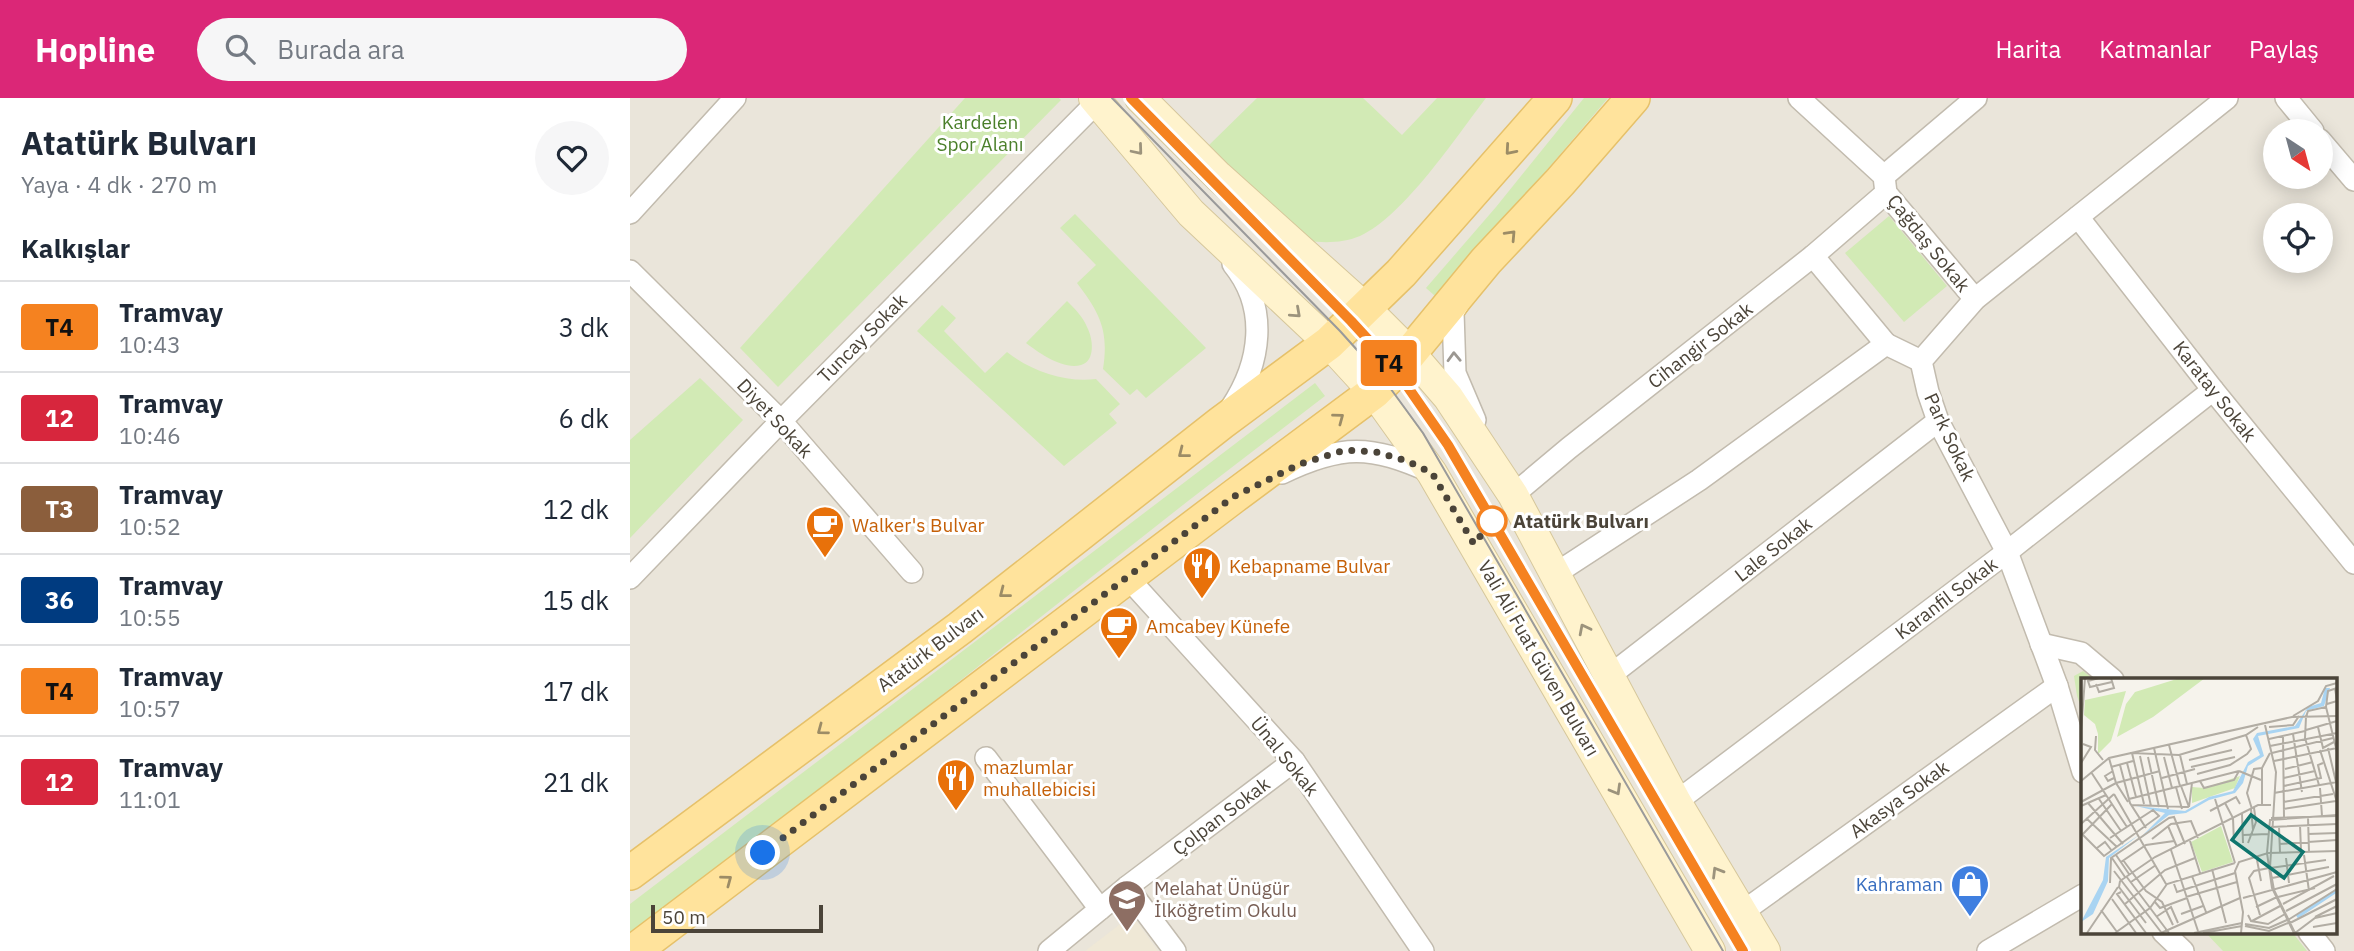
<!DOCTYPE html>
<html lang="tr">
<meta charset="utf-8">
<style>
body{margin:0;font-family:"IBM Plex Sans",sans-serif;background:#f6f6f7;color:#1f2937;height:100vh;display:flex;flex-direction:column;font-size:26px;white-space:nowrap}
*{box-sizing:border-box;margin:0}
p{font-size:23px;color:#747a83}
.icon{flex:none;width:38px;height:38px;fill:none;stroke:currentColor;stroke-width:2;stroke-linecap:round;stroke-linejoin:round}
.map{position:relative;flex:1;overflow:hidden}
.panel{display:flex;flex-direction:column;background:#fff;width:630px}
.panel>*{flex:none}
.badge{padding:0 14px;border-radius:5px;font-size:24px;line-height:46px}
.needle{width:46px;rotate:144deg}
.tools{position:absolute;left:1633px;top:21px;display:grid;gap:14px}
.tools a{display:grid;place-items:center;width:70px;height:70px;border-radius:50%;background:#fff;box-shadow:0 4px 18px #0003;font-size:35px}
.scale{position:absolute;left:21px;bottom:18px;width:172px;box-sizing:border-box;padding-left:7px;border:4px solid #4b4439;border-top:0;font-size:19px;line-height:24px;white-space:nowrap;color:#4b4439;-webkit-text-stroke:5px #fff;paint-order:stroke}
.you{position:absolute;width:35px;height:35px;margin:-18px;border:5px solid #fff;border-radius:50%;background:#1a73e8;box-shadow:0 0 0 10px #1a73e833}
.map>.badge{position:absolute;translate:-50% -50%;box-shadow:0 0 0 4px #fff}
h2{padding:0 21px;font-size:26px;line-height:63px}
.round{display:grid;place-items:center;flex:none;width:74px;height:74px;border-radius:37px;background:#f6f6f7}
.overview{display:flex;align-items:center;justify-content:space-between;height:119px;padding:0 21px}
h1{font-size:33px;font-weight:700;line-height:52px}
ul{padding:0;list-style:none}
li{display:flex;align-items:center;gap:21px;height:91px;padding:0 21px;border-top:2px solid #e0e1e3}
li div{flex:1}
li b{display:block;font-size:26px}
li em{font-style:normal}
li .badge{min-width:77px;font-weight:700;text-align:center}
header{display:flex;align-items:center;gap:42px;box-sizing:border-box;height:98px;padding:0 35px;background:#db2777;color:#fff}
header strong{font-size:33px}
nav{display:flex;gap:38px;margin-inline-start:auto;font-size:24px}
.search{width:490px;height:63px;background:#f6f6f7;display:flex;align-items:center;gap:18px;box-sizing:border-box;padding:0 24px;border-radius:38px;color:#747a83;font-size:26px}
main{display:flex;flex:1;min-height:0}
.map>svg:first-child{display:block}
.residential{fill:#eae5da;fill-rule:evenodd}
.education{fill:#efe8d6}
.green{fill:#d2eab5}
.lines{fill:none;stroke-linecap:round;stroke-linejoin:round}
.minor-casing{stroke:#c2bbae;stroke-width:24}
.secondary-casing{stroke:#d6c79b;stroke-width:32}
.primary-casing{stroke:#e6c16a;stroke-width:36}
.minor{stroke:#fff;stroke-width:21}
.secondary{stroke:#fff3cd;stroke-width:30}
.primary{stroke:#ffe39c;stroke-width:33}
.tram{stroke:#9a9a9a;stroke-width:2}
.oneway{stroke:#9c937c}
.oneway2{stroke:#9c8c66}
.oneway3{stroke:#9c9892}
.line-casing{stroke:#fff;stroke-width:16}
.line{stroke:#f58220;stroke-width:10}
.walk{stroke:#4b4439;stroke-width:7;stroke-dasharray:0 12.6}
.stop-dot{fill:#fff;stroke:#f58220;stroke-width:3.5}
.labels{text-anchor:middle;stroke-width:6;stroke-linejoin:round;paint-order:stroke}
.park-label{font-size:19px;fill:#4a7f2a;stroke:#fff}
.street-label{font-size:19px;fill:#4b4439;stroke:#fff}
.stop-label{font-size:19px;font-weight:bold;fill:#4b4439;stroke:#fff;text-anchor:start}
.food-label{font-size:19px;fill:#c56008;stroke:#fff;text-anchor:start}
.shop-label{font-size:19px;fill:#366cbe;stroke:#fff;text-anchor:end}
.education-label{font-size:19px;fill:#785e54;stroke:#fff;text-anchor:start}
.inset-river{fill:none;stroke:#a9d4f2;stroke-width:3.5}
.inset-road{fill:none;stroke:#b2ada4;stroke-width:2}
.view{fill:#0f766e;fill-opacity:0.15;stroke:#0f766e;stroke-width:3.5}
.inset-edge{fill:none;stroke:#4b4439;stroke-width:3.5}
</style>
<header>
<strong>Hopline</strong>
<div class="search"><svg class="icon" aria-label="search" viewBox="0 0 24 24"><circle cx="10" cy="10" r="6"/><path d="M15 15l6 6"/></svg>Burada ara</div>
<nav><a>Harita</a><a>Katmanlar</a><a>Paylaş</a></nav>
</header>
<main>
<section class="panel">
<div class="overview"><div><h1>Atatürk Bulvarı</h1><p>Yaya · 4 dk · 270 m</p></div><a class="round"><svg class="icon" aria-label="heart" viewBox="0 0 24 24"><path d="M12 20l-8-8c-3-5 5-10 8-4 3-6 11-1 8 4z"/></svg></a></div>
<h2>Kalkışlar</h2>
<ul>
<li><span class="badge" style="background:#f58220;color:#111">T4</span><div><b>Tramvay</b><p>10:43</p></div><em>3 dk</em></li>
<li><span class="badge" style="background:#d7263d;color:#fff">12</span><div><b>Tramvay</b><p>10:46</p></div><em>6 dk</em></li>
<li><span class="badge" style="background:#8b5e3c;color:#fff">T3</span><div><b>Tramvay</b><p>10:52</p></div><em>12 dk</em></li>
<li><span class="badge" style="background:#003b80;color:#fff">36</span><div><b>Tramvay</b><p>10:55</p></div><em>15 dk</em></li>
<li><span class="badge" style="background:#f58220;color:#111">T4</span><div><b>Tramvay</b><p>10:57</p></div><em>17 dk</em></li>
<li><span class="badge" style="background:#d7263d;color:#fff">12</span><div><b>Tramvay</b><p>11:01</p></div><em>21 dk</em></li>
</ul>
</section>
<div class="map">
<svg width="1724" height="853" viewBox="0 0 1724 853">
<rect width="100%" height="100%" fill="#f6f3ec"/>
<path class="residential" d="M0,0h1724v853h-1724zM1645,33h45v46h-45zM1645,117h45v46h-45zM1453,582h252v252h-252z"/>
<polygon class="education" points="502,817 528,853 455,853"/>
<g class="green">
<polygon points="335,0 429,0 431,2 148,289 110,250"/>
<path d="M627,0h106l39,37 35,-37h49c-30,39 -82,118 -126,138 -17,7 -34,7 -53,5l-100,-94z"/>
<polygon points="954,0 978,0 877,119 805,198 796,190 866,109"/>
<path d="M445,116l131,134 -60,50 -9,-9 -7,6 -27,-26c6,-38 -3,-56 -26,-86l19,-18 -36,-37z"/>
<polygon points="1259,118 1317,188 1274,224 1215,155"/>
<path d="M437,203c8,8 16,16 20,26 6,11 9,34 -6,38 -18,5 -42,-12 -55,-22z"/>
<path d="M312,207l14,13 -12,13 41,42 22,-21c24,19 59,31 89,27l24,25 -11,10 8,9 -53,43 -147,-135z"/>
<polygon points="70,280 113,322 0,440 0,342"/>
<polygon points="685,285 695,298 558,403 284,619 0,837 0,806"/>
<polygon points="1453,573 1465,582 1453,582 1453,615 1447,598 1444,578"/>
<polygon points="1575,834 1662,834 1677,853 1593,853"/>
</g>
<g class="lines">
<defs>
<g id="minor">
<polyline points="1169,0 1254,78 1256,95 1345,201"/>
<polyline points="1656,0 1683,33"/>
<polyline points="1690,42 1724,82"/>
<polyline points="1254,78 1346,0"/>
<polyline points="0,115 105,0"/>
<polyline points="1448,119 1583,292 1724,465"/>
<polyline points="1183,158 1256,246"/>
<polyline points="0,173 151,323 282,474"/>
<polyline points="830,203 823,214 825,275 845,322"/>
<path d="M601,310c30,-45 38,-100 2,-144"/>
<path d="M652,375c60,-29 89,-28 149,-1"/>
<polyline points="883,397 939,350 1183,158 1256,95"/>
<polyline points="925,476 1069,382 1256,246 1291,263"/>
<polyline points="497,479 664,663 793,853"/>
<polyline points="0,480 151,323 468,3"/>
<polyline points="1411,546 1451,555 1483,582"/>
<polyline points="978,579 1308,323"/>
<polyline points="356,660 470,811"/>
<polyline points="1453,674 1427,588 1377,454 1308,323 1298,294 1291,263 1345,201 1597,0"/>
<polyline points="1046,704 1377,454 1583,292"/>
<polyline points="497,789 545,853"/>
<polyline points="1111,815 1427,588"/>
<polyline points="1533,834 1553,853"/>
<polyline points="1679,834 1694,853"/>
<polyline points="419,853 497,789 664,663"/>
<polyline points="1358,853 1453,797"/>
</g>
<g id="secondary">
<polyline points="464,0 561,115 699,245 744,294 802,375 1080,853"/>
<polyline points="510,0 588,78 736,211 780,255 818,299 883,397 1046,704 1135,853"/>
</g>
<g id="primary">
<polyline points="0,775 330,530 591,325 699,245 771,175 925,0"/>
<polyline points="4,853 603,399 744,294 766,272 856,163 930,84 1003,0"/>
</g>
</defs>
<use href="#minor" class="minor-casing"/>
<use href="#secondary" class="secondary-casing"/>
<use href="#primary" class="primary-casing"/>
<use href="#minor" class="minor"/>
<use href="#secondary" class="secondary"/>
<use href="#primary" class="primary"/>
<g class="tram">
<polyline points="482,0 710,233 755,283 793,335 1093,853"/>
<polyline points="501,0 721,223 766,272 819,347 1113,853"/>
</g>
</g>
<defs><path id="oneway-chevron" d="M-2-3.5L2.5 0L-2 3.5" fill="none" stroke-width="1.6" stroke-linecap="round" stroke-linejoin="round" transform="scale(1.75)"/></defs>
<g class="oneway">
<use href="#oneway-chevron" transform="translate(508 52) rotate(50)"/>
<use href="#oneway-chevron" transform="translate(666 215) rotate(42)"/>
<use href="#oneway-chevron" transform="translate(954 531) rotate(-117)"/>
<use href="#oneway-chevron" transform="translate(986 692) rotate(60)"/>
<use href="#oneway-chevron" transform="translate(1087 774) rotate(-121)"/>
</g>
<g class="oneway2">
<use href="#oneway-chevron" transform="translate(880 52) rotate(131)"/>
<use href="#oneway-chevron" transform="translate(881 137) rotate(-47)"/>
<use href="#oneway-chevron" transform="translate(709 320) rotate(-37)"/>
<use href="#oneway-chevron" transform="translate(553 355) rotate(142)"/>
<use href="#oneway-chevron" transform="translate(374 495) rotate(142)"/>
<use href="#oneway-chevron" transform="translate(192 632) rotate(143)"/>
<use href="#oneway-chevron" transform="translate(97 782) rotate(-37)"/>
</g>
<use class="oneway3" href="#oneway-chevron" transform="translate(824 259) rotate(-92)"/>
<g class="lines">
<defs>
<polyline id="line" points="501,0 721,223 766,272 818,347 1113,853"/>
</defs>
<use href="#line" class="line-casing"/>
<use href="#line" class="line"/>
<polyline class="walk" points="133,755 603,399 670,366 715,352 746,354 777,363 802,375 844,446 862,423"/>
</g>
<defs>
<symbol id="cafe-pin" viewBox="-11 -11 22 30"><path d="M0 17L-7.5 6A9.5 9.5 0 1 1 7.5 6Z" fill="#e8710a" stroke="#fff"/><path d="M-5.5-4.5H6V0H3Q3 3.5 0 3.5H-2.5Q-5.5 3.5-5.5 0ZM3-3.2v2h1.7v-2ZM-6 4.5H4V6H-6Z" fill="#fff"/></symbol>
<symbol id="restaurant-pin" viewBox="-11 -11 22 30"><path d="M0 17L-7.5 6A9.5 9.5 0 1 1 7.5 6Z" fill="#e8710a" stroke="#fff"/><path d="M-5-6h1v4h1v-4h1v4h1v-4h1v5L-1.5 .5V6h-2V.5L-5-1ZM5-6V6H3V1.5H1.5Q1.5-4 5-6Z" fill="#fff"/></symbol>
<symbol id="shop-pin" viewBox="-11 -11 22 30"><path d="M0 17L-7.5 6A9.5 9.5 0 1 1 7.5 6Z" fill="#3f7fe0" stroke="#fff"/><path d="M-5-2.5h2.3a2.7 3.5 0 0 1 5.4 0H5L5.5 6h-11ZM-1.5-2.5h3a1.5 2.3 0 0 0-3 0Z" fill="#fff"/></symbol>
<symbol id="school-pin" viewBox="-11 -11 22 30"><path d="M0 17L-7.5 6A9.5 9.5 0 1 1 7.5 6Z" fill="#8d6e63" stroke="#fff"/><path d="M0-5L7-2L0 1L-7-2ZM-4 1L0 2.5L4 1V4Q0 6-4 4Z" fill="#fff"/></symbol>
</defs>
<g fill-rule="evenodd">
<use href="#cafe-pin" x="173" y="405" width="44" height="60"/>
<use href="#restaurant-pin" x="550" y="446" width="44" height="60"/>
<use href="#cafe-pin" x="467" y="506" width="44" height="60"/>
<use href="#restaurant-pin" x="304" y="658" width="44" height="60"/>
<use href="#shop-pin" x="1318" y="764" width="44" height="60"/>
<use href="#school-pin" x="475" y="779" width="44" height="60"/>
</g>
<circle class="stop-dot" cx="862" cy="423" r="14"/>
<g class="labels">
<g class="park-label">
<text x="350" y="31">Kardelen<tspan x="350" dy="22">Spor Alanı</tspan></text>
</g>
<g class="street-label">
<text transform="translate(1299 145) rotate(51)" y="7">Çağdaş Sokak</text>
<text transform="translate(232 240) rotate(-45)" y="7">Tuncay Sokak</text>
<text transform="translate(1070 247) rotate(-38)" y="7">Cihangir Sokak</text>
<text transform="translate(1585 293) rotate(52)" y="7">Karatay Sokak</text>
<text transform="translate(145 320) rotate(47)" y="7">Diyet Sokak</text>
<text transform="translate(1320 339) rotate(65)" y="7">Park Sokak</text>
<text transform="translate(1143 451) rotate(-38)" y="7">Lale Sokak</text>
<text transform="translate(1316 500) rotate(-37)" y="7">Karanfil Sokak</text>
<text transform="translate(300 551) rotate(-37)" y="7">Atatürk Bulvarı</text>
<text transform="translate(909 560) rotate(60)" y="7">Vali Ali Fuat Güven Bulvarı</text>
<text transform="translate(655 658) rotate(51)" y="7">Ünal Sokak</text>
<text transform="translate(1269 701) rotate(-36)" y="7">Akasya Sokak</text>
<text transform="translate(591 718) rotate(-37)" y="7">Çolpan Sokak</text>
</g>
<g class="stop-label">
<text x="883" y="430">Atatürk Bulvarı</text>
</g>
<g class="food-label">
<text x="222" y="434">Walker's Bulvar</text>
<text x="599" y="475">Kebapname Bulvar</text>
<text x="516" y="535">Amcabey Künefe</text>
<text x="353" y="676">mazlumlar<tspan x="353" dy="22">muhallebicisi</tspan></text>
</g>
<g class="shop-label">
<text x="1313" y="793">Kahraman</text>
</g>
<g class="education-label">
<text x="524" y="797">Melahat Ünügür<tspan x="524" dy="22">İlköğretim Okulu</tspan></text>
</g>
</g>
<g transform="translate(1451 580)">
<rect width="256" height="256" fill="#f6f3ec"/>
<path d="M99,0h25l-52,39 -36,20 9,-33 9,-12zM45,13l-15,50 -13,13v-20l-3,-10 -11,-9 1,-15zM159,98l-5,12 -43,15v-16l12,1zM140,148l12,36 -31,10 -11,-30z" fill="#d2eab5"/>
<path d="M244,10h5l-6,18 -18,5 -7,17 -41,8 6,20 -16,10 -5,17 -8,10 -26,7 -23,13 -17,2 -27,21 23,-23 -29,-7 49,5 24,-14 24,-6 15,-29 12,-7 -7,-16 4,-6 38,-7 13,-19 13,-4zM58,157l-30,23 -1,23 -15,33 -12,8 22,-42 3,-23z" fill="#a9d4f2"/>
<path class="inset-river" d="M216,239l39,-26"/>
<path class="inset-road" d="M18,0l-11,3 2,6 22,-5M15,6l3,8 15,-4 -3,-10M246,26l10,-3 -2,-13M245,29l11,45M212,38l25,-15 8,-15 11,-3M184,47l11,47 -6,96 4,22 21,43M188,49l24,-2 6,-9M237,49l5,21 11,-6M225,52l31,-9M0,53l4,-53M212,56l9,58M15,58l-1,14 8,10M202,58l1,81M188,61l36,-8M88,67l11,41M189,68l67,-13M73,70l14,61M247,70l8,34M239,72l17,52M191,75l61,-15M99,77l7,29M59,78l11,50M67,79l11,50M83,79l8,31M28,80l7,25 12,19M108,82l43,-10M193,83l63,-13M0,85l10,-16 -8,-3M46,85l9,34M39,87l10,38 16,25M30,89l22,-6M110,89l44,-10M204,91l28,-7M32,93l-8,5 3,5 6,-3M158,93l22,9M10,94l36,55M116,96l33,-9 17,-11 4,-5 -5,-14M81,100l33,-9M203,100l31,-7M0,103l28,-23 183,-41 45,-1M119,103l4,7 30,-8 5,-9M238,107l-14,-47 1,-21 2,-6 18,-4 2,-16 9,-3M100,108l8,21M203,108l37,-8 -3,-13 5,-2M95,109l6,22M239,110l2,28M193,115l63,-11M33,116l52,90M18,121l22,32M48,121l110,-28M134,121l20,64M0,124l35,-19 44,-12M202,124l50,-8M7,125l35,41M144,125l8,15 1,25M63,126l-12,-51 47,2 67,-20 12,-8M50,127l58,2M181,127v-37l8,-15M0,128l25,-11M108,129l3,-24M170,131l2,21M171,131l-5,-16 7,-24 8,-1M202,131l53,-8M129,133l26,-14 4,7M161,136l1,29M227,139l1,35M5,140l31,29M190,140l66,-2M0,146l33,-30M219,147l1,25M87,148l9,21M190,149l66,-3M198,149l1,26M227,156l29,-1M1,157l30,-31M2,157l21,21 55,-40 -6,-6 -43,28M162,157l25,-1M71,161l19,-15 20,-3 7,17M109,163l10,32M167,165l8,-21 -2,-14M198,166l58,-4M16,170l8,-6 7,9M90,172l27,81M35,177l13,19M223,177l5,36M31,180l13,19M205,180l3,25M42,182l23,31 16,11 11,23M176,182l4,21M40,184l25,-17 28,-4M189,190l56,-8M131,191l14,54M33,193l47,61M45,198l43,57M111,198l14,36M191,200l57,-11M50,204l25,-17M29,205l1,-25 58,-40 5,-1 11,27M93,206l3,8 58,-19M40,214l-4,2 29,39M105,219l51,-15M197,219l37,-9M162,220l94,-26M31,221l24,34M74,224l5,6 27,-10M44,226l40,-34 30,-12M202,226l51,-28M175,229l21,-10M20,232l16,22M205,233l51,-27M100,236l22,-8M167,237l3,6 17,3 17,-10M179,237l-11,-37 5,-7 15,-3M75,239l15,-10 7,16M234,239l22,-11M207,242l49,-31M171,243l30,-16M65,245l-27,-36 1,-6 35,-24 103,-52h13M209,245l47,-24M164,246l24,4 18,-8M164,248l24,5 19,-8M232,249l24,-4M6,255l31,-46M34,255l35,-25 17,-24 68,-21M80,255l79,-35M113,255l48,-10M122,255l39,-7M160,255l2,-21 -8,-41 4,-9 29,-9 69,-2M213,255l-22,-45 -5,-35 3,-33 67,-5M214,255l20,-15 22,-5"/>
<path class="view" d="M170,137l52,37 -19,26 -52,-38z"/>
<rect width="256" height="256" class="inset-edge"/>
</g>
</svg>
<div class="tools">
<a><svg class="needle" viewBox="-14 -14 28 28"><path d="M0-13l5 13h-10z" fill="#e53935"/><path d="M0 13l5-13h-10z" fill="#747a83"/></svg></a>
<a><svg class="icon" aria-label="locate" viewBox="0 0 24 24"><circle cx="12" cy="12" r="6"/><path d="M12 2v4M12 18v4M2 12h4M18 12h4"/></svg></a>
</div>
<div class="scale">50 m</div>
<div class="you" style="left:133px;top:755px"></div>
<b class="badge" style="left:759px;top:265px;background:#f58220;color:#111">T4</b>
</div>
</main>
